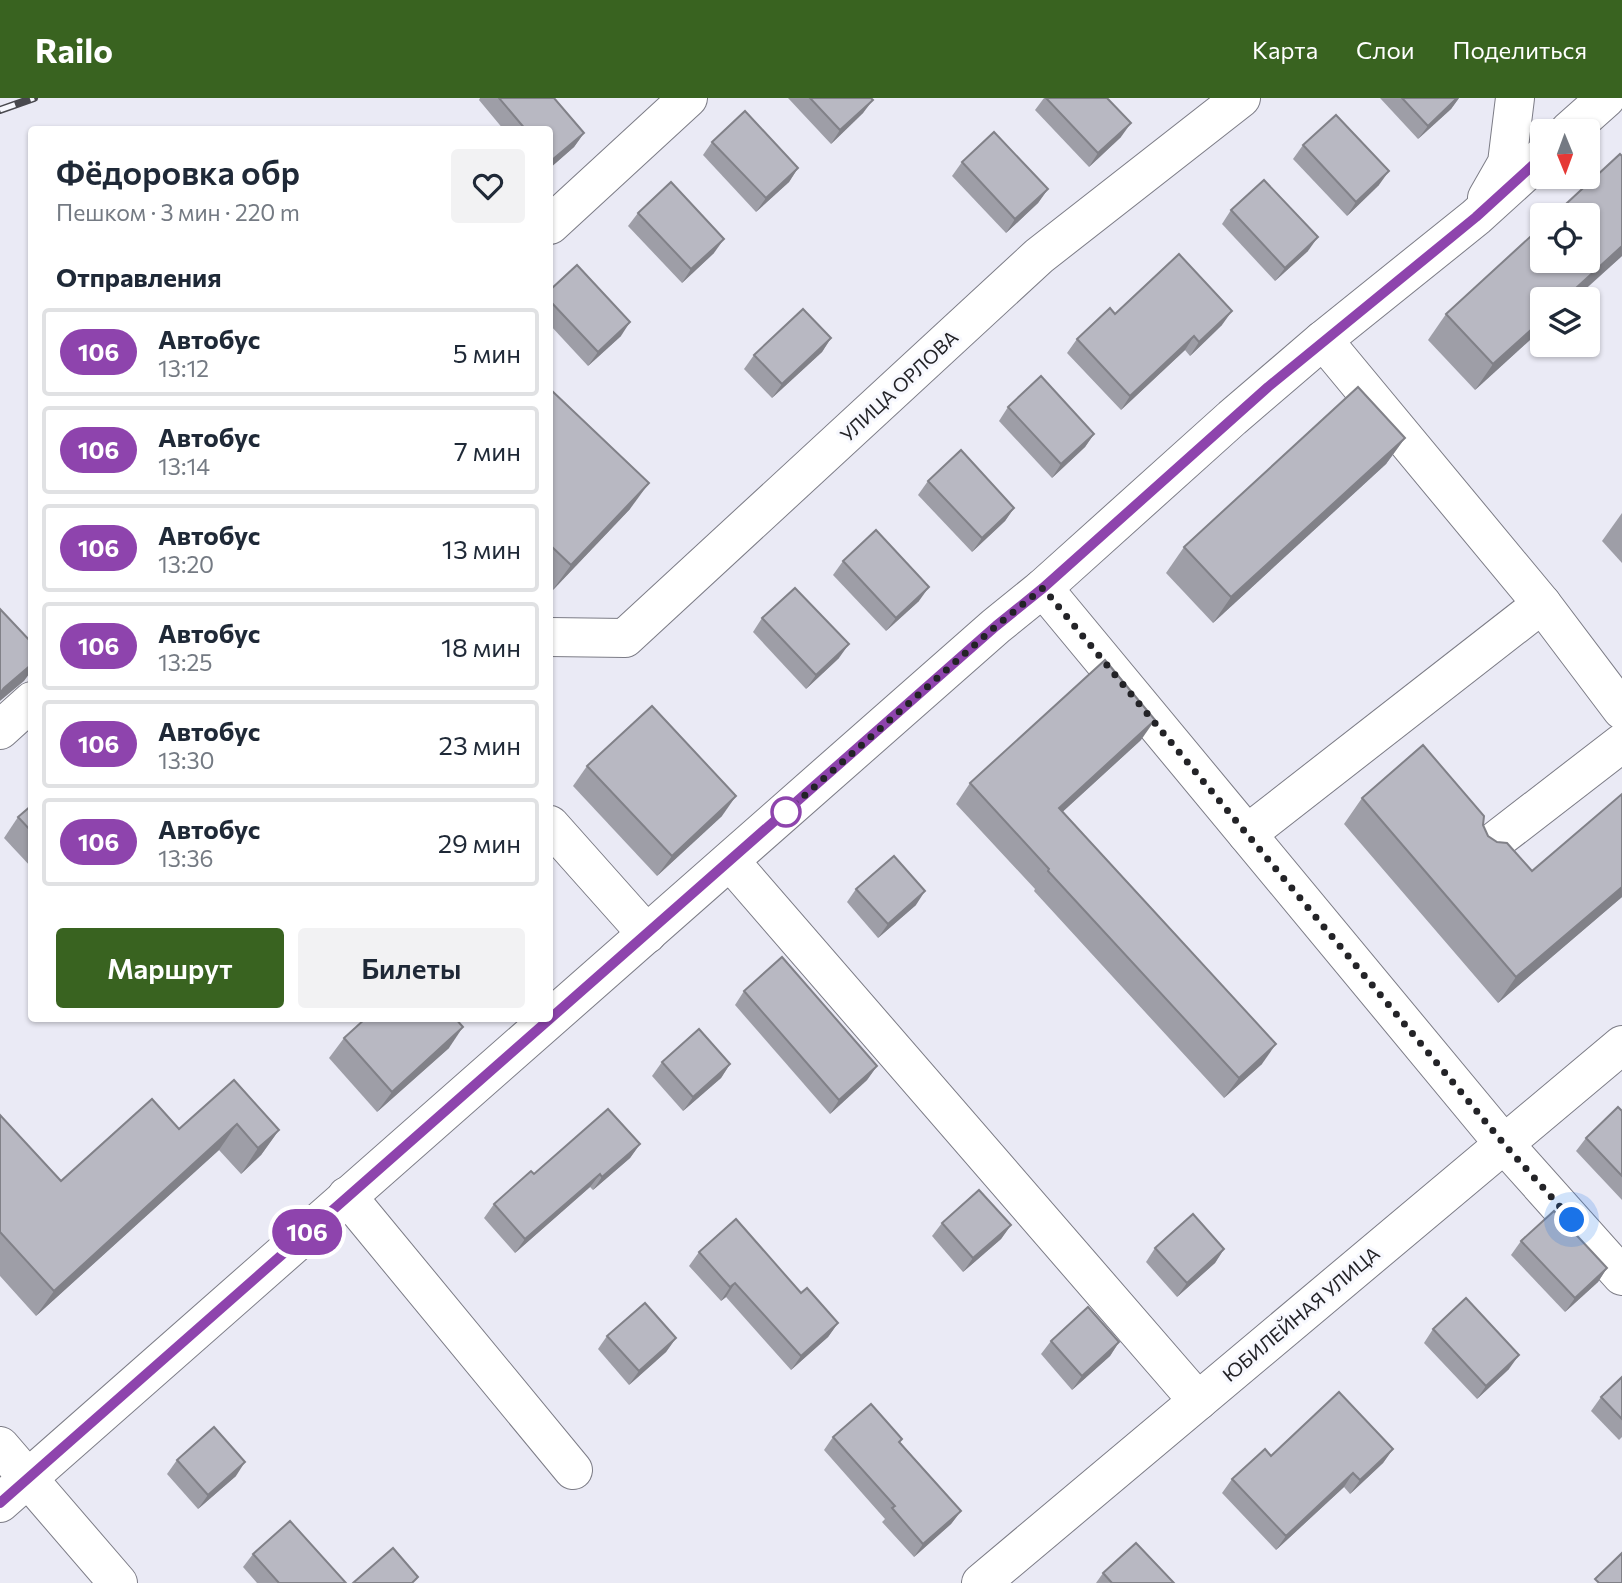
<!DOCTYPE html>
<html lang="ru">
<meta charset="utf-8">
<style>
body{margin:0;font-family:Commissioner,sans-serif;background:#f2f2f3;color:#1f2937;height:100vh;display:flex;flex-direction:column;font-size:26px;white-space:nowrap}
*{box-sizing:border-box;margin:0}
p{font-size:23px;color:#747a83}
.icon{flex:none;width:38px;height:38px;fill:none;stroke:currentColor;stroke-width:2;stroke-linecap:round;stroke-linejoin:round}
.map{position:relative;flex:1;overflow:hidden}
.side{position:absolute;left:28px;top:28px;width:525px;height:896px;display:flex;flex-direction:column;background:#fff;border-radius:7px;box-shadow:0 2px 5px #0004}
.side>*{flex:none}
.badge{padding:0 14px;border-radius:23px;font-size:24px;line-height:46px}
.needle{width:46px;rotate:179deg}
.tools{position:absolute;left:1530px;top:21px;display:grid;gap:14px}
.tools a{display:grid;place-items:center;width:70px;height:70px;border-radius:7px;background:#fff;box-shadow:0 2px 5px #0004;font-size:35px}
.you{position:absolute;width:35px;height:35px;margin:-18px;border:5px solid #fff;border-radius:50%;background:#1a73e8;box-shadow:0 0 0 10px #1a73e833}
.map>.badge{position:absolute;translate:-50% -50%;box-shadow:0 0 0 4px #fff}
h2{padding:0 28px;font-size:26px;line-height:63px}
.round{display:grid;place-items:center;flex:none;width:74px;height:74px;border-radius:7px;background:#f2f2f3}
.head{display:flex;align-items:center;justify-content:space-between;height:119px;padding:0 28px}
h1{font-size:33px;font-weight:600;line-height:52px}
.cta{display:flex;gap:14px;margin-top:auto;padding:14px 28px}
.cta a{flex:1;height:80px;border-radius:7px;background:#396320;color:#fff;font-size:28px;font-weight:600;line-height:80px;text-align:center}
.cta a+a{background:#f2f2f3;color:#1f2937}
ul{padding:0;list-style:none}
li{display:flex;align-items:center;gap:21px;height:88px;margin:0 14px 10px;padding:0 14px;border:4px solid #e0e1e3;border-radius:7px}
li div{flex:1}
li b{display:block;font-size:26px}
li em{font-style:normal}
li .badge{min-width:77px;font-weight:700;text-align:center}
header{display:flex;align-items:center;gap:42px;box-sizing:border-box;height:98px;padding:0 35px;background:#396320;color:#fff}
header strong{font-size:33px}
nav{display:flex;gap:38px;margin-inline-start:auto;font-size:24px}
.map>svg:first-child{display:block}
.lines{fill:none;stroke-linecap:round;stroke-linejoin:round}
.minor-casing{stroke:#7c7c86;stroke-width:40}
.minor{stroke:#fff;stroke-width:38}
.rail-casing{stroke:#49494e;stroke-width:8}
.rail{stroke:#f7f8fe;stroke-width:5;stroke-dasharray:16;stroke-linecap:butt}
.wall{fill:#9e9ea7}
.shaded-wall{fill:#818188}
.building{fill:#b8b8c2;stroke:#818188;stroke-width:2}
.line-casing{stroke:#fff;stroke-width:16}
.line{stroke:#8e44ad;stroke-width:10}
.walk{stroke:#232327;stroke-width:7;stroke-dasharray:0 12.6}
.stop-dot{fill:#fff;stroke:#8e44ad;stroke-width:3.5}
.labels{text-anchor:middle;stroke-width:6;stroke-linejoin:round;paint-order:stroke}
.street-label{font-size:19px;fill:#232327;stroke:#f7f8fe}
</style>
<header>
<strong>Railo</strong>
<nav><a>Карта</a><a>Слои</a><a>Поделиться</a></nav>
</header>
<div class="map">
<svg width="1622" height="1485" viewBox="0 0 1622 1485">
<rect width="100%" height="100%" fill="#eaeaf5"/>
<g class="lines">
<defs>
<g id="minor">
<polyline points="1569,33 1606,0"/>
<polyline points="1487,100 1507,65 1515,0"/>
<polyline points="550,127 688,0"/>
<polyline points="1323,242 1542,506 1622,612"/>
<polyline points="1043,490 1504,1046 1622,1178"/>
<polyline points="550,539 625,540 1039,158 1241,0"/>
<polyline points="0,632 32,603"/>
<polyline points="550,727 647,836"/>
<polyline points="1247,736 1542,506"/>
<polyline points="1486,750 1622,645"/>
<polyline points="730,763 1198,1303"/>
<polyline points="347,1098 573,1372"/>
<polyline points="0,1348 118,1485"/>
<polyline points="0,1405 996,528 1043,490 1232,320 1323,242 1476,119 1542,59"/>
<polyline points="981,1485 1622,947"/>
</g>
</defs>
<use href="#minor" class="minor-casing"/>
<use href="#minor" class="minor"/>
<defs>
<polyline id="rail" points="0,12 34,0"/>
</defs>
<use href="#rail" class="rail-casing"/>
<use href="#rail" class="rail"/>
</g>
<g class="wall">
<polygon points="480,0 554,0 584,35 574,49 550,70 550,32 504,32 479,2"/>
<polygon points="788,0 871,0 863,15 831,46"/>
<polygon points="1044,0 1107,0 1121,39 1089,69 1035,12"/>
<polygon points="1380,0 1459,0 1451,11 1418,41"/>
<polygon points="712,44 798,70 789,84 756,114 703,57"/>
<polygon points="1303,47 1379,87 1347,118 1293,61"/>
<polygon points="962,64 1048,91 1038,105 1006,135 952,78"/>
<polygon points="1231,112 1308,153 1275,183 1222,126"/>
<polygon points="638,115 714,155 682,185 628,128"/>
<polygon points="1622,158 1475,292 1428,242 1446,216"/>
<polygon points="550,192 621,238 588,268 550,227"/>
<polygon points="1222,227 1190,258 1185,252 1121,312 1067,255 1077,241"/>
<polygon points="831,240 822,254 772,300 744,271 754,257"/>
<polygon points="550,291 630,411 552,493 550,490"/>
<polygon points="1008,309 1094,336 1085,349 1052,380 999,323"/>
<polygon points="1405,340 1386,366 1213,525 1166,475 1184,449"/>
<polygon points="928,383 1014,410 1005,423 972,454 918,397"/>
<polygon points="1622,415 1622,465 1602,443"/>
<polygon points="843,463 919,503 886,533 833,477"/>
<polygon points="762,520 839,560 806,591 753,534"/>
<polygon points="1141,642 1062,714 1262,966 1224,1000 1034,793 1035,791 956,706 970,685"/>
<polygon points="587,668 722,718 657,778 573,688"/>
<polygon points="1362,700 1483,727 1488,738 1532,773 1622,799 1498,905 1344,726"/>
<polygon points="32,707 32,770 4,740 18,719"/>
<polygon points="856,791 916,807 878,840 847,804"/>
<polygon points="744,893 877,968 867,982 830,1016 735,907"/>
<polygon points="344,940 449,950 377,1014 329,960"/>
<polygon points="662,964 730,966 721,980 683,1013 652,978"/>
<polygon points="234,982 279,1032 261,1057 241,1076 219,1052 36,1218 0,1178 0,1017 61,1083 179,1031"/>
<polygon points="1622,1013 1622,1102 1576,1053 1586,1040"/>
<polygon points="640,1046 630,1060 593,1092 590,1089 515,1155 484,1120 494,1106 534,1076"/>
<polygon points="942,1125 1011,1127 1001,1141 963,1174 932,1138"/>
<polygon points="1521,1143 1607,1170 1598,1184 1565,1214 1511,1157"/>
<polygon points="1155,1150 1224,1151 1215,1165 1177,1199 1146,1164"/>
<polygon points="699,1154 801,1195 838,1225 828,1239 791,1272 726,1199 721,1203 689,1168"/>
<polygon points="1433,1231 1509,1271 1477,1301 1424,1245"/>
<polygon points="607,1238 676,1240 666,1254 629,1287 598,1251"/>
<polygon points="1051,1243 1119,1244 1110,1258 1072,1292 1041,1256"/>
<polygon points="1622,1279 1622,1339 1619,1342 1591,1313 1601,1299"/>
<polygon points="833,1339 902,1341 900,1344 961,1413 951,1426 914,1459 882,1424 885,1421 824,1352"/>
<polygon points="1393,1351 1383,1365 1350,1396 1344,1389 1276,1452 1222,1395 1232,1381 1271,1358"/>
<polygon points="177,1362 236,1378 198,1411 167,1376"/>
<polygon points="253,1456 346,1485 257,1485 243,1469"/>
<polygon points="1103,1475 1174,1485 1096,1485"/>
</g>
<g class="shaded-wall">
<polygon points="1457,0 1459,0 1451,11 1418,41 1428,28"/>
<polygon points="873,2 863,15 831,46 840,32"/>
<polygon points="1131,25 1121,39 1089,69 1098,55"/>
<polygon points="584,35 574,49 550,70 550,66 552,62"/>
<polygon points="798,70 789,84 756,114 766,100"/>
<polygon points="1389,73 1379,87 1347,118 1356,104"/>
<polygon points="1048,91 1038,105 1006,135 1015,121"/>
<polygon points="1318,139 1308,153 1275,183 1285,170"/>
<polygon points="724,141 714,155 682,185 691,171"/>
<polygon points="1622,148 1622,158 1574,201 1564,201"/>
<polygon points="1232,213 1222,227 1190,258 1199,244"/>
<polygon points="1542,222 1542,231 1475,292 1493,266"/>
<polygon points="630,224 621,238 588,268 598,254"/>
<polygon points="1194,238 1185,252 1121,312 1130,298"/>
<polygon points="831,240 822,254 772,300 782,286"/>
<polygon points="1094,336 1085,349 1052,380 1061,366"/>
<polygon points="1405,340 1386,366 1213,525 1231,499"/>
<polygon points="649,385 630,411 552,493 571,467"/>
<polygon points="1014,410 1005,423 972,454 982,440"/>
<polygon points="929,489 919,503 886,533 896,520"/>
<polygon points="849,546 839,560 806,591 816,577"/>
<polygon points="32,566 32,572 24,583 0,603 0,595 4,590"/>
<polygon points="1155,622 1141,642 1045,730 1059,710"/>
<polygon points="736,698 722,718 657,778 672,758"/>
<polygon points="1622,789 1622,799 1498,905 1516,879"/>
<polygon points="925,793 916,807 878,840 888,826"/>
<polygon points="463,929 449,950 377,1014 392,994"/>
<polygon points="1276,946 1262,966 1224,1000 1239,980"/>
<polygon points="730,966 721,980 683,1013 693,999"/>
<polygon points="877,968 867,982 830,1016 839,1002"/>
<polygon points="237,1026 219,1052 36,1218 54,1193"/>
<polygon points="279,1032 261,1057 241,1076 258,1050"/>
<polygon points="640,1046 630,1060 593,1092 602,1079"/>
<polygon points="600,1076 590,1089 515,1155 525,1141"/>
<polygon points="1011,1127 1001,1141 963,1174 973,1160"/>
<polygon points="1224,1151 1215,1165 1177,1199 1187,1185"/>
<polygon points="1607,1170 1598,1184 1565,1214 1575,1200"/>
<polygon points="735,1185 726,1199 721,1203 730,1189"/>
<polygon points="838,1225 828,1239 791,1272 801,1258"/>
<polygon points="676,1240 666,1254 629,1287 639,1273"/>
<polygon points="1119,1244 1110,1258 1072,1292 1082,1278"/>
<polygon points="1519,1257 1509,1271 1477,1301 1486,1288"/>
<polygon points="1393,1351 1383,1365 1350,1396 1360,1382"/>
<polygon points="245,1364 236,1378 198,1411 208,1397"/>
<polygon points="1353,1375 1344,1389 1276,1452 1286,1438"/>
<polygon points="961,1413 951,1426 914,1459 923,1446"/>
</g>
<g class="building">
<polygon points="499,0 554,0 584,35 552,62 550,59 550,32 526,32"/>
<polygon points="810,0 871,0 873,2 840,32"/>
<polygon points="1046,0 1107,0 1131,25 1098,55"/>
<polygon points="1402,0 1457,0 1428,28"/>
<polygon points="745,13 798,70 766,100 712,44"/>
<polygon points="1336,17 1389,73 1356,104 1303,47"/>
<polygon points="994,34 1048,91 1015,121 962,64"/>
<polygon points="1620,56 1622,58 1622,148 1564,201 1542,201 1542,222 1493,266 1446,216 1542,128 1542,163 1587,163 1587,117 1554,117"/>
<polygon points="1264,82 1318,139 1285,170 1231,112"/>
<polygon points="671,84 724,141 691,171 638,115"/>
<polygon points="1179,156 1232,213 1199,244 1194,238 1130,298 1077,241 1110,210 1115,216"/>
<polygon points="577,167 630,224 598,254 550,203 550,192"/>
<polygon points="803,211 831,240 782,286 754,257"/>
<polygon points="1041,278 1094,336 1061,366 1008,309"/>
<polygon points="1358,289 1405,340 1231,499 1184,449"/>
<polygon points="550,291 649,385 571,467 550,447"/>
<polygon points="961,352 1014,410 982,440 928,383"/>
<polygon points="876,432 929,489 896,520 843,463"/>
<polygon points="795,490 849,546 816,577 762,520"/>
<polygon points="0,511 32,545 32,566 4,590 0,595"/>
<polygon points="1105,562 1155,622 1059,710 1276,946 1239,980 1048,773 1049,771 970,685"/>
<polygon points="652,608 736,698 672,758 587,668"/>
<polygon points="1423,647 1484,718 1483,727 1488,738 1497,744 1507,745 1532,773 1622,696 1622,789 1516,879 1362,700"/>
<polygon points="32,707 32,734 18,719"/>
<polygon points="894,758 925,793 888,826 856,791"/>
<polygon points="782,859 877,968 839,1002 744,893"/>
<polygon points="366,920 455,920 463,929 392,994 344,940"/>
<polygon points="699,931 730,966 693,999 662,964"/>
<polygon points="234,982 279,1032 258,1050 237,1026 54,1193 0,1134 0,1017 61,1083 152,1001 179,1031"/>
<polygon points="1618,1009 1622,1013 1622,1078 1586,1040"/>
<polygon points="608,1011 640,1046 602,1079 600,1076 525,1141 494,1106 531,1073 534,1076"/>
<polygon points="979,1092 1011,1127 973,1160 942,1125"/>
<polygon points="1554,1113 1607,1170 1575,1200 1521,1143"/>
<polygon points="1193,1116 1224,1151 1187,1185 1155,1150"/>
<polygon points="736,1121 801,1195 807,1190 838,1225 801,1258 735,1185 730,1189 699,1154"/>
<polygon points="1466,1200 1519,1257 1486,1288 1433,1231"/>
<polygon points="645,1205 676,1240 639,1273 607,1238"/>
<polygon points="1088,1209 1119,1244 1082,1278 1051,1243"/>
<polygon points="1622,1279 1622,1321 1601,1299"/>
<polygon points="1339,1294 1393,1351 1360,1382 1353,1375 1286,1438 1232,1381 1265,1351 1271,1358"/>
<polygon points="871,1306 902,1341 899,1344 961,1413 923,1446 892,1410 895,1408 833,1339"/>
<polygon points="214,1329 245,1364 208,1397 177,1362"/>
<polygon points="290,1423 346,1485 279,1485 253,1456"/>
<polygon points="1136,1445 1174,1485 1112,1485 1103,1475"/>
<polygon points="393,1450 418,1479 412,1485 353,1485"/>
<polygon points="1622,1455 1622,1485 1599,1485 1595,1481"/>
</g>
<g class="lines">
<defs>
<polyline id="line" points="0,1405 996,528 1043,490 1268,289 1476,119 1542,59"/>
</defs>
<use href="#line" class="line-casing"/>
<use href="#line" class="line"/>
<polyline class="walk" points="786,714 996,528 1043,490 1504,1046 1572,1122"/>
</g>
<circle class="stop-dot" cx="786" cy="714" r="14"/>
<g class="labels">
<g class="street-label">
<text transform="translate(899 288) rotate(-43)" y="7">УЛИЦА ОРЛОВА</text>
<text transform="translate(1301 1216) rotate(-40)" y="7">ЮБИЛЕЙНАЯ УЛИЦА</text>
</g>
</g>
</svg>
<div class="tools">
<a><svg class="needle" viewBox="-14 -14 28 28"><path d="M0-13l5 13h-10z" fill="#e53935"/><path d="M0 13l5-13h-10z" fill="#747a83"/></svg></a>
<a><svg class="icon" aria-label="locate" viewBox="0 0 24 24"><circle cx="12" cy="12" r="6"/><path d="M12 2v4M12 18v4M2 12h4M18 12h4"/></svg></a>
<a><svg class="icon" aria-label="layers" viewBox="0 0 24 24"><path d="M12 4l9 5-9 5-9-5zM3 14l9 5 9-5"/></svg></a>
</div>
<div class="you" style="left:1572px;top:1122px"></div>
<b class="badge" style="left:307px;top:1134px;background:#8e44ad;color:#fff">106</b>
<section class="side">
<div class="head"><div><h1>Фёдоровка обр</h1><p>Пешком · 3 мин · 220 m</p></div><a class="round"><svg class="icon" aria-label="heart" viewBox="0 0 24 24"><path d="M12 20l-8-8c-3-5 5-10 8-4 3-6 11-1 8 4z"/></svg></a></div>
<h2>Отправления</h2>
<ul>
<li><span class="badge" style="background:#8e44ad;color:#fff">106</span><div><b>Автобус</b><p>13:12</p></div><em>5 мин</em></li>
<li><span class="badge" style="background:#8e44ad;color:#fff">106</span><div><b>Автобус</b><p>13:14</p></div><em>7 мин</em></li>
<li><span class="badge" style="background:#8e44ad;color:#fff">106</span><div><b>Автобус</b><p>13:20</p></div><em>13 мин</em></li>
<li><span class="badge" style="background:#8e44ad;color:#fff">106</span><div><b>Автобус</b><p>13:25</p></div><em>18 мин</em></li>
<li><span class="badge" style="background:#8e44ad;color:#fff">106</span><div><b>Автобус</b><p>13:30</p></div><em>23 мин</em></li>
<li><span class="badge" style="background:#8e44ad;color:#fff">106</span><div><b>Автобус</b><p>13:36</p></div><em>29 мин</em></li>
</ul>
<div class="cta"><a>Маршрут</a><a>Билеты</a></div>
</section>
</div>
